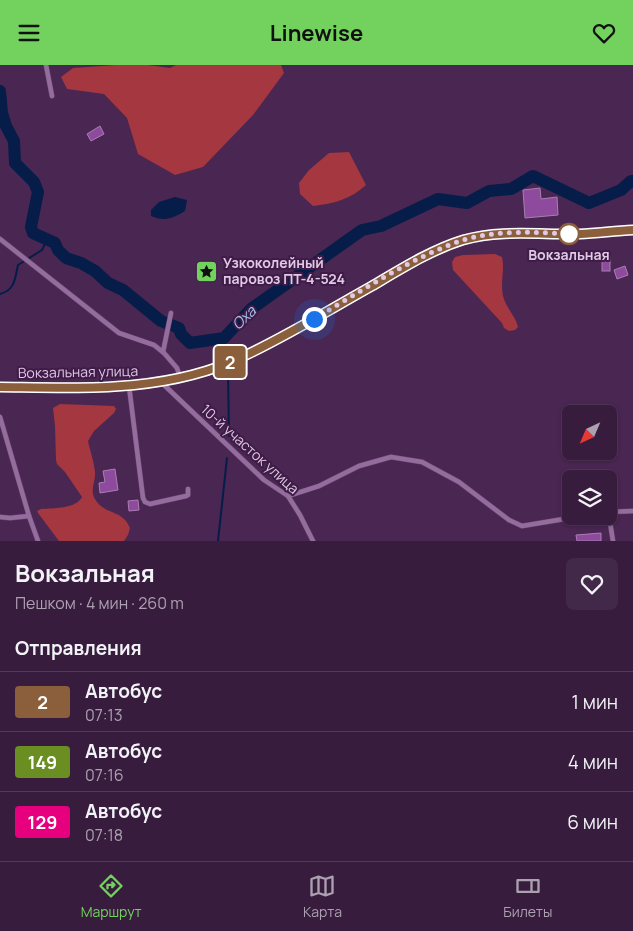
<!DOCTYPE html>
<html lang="ru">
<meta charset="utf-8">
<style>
body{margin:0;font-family:Manrope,sans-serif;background:#432949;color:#f1f3f6;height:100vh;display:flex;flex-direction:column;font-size:19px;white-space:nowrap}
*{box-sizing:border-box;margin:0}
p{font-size:16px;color:#aba1b0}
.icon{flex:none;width:28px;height:28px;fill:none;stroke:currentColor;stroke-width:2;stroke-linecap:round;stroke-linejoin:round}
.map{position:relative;height:476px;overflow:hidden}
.drawer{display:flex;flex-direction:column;background:#381c3e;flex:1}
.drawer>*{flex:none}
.badge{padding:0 10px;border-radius:4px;font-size:18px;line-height:32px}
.needle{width:32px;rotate:224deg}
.controls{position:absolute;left:562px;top:340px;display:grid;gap:10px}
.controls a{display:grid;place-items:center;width:55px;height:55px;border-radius:8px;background:#381c3e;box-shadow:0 1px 4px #0004,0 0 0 1px #523a58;font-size:25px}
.you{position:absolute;width:25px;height:25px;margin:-12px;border:4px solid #fff;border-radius:50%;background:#1a73e8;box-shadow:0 0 0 8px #1a73e833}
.map>.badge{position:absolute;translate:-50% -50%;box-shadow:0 0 0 2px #fff}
h2{padding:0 15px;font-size:19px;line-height:45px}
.round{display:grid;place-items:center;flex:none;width:52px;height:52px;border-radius:8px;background:#432949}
.headline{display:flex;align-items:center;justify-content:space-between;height:85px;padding:0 15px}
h1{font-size:24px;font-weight:700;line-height:38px}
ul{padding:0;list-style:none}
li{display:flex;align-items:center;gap:15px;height:60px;padding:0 15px;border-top:1px solid #523a58}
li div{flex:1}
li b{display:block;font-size:19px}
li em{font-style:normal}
li .badge{min-width:55px;font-weight:700;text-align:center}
header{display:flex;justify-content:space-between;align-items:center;height:65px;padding:0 15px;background:#72d25d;color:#111;font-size:22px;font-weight:700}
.dock{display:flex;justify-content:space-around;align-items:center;height:70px;border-top:1px solid #523a58;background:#381c3e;font-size:14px;color:#aba1b0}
.dock a{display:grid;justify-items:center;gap:2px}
.dock .on{color:#72d25d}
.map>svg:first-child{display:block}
.forest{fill:#a4373f}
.water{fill:#051d48}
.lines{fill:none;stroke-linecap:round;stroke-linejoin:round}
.stream{stroke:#051d48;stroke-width:2}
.river{stroke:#051d48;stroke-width:12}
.building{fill:#8e4a9c;stroke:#a97fb2}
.service-casing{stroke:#64446b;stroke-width:5.5}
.tertiary-casing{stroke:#64446b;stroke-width:11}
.service{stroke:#946c9d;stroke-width:4.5}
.tertiary{stroke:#946c9d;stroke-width:10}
.line-casing{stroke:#fff;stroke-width:11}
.line{stroke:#8b5e3c;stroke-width:8}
.walk{stroke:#dfc9e4;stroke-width:5;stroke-dasharray:0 9}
.stop-dot{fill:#fff;stroke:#8b5e3c;stroke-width:2.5}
.labels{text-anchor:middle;stroke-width:4;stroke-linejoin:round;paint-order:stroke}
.stop-label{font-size:14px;font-weight:bold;fill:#dfc9e4;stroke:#3f1b47}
.poi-label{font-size:14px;font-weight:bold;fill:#dfc9e4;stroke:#3f1b47;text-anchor:start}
.street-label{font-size:14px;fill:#dfc9e4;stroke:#3f1b47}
.water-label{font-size:15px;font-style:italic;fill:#a7c2ee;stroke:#3f1b47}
</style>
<header><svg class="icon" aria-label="menu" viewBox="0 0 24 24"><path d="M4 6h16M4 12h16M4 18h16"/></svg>Linewise<svg class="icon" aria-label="heart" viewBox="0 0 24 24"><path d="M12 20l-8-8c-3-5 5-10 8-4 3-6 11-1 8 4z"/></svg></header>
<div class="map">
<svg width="633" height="476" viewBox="0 0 633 476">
<rect width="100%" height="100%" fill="#4a2652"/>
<g class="forest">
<polygon points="116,0 148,0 170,3 176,0 281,0 284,8 253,50 203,102 175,110 138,89 127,53 104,29 67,24 61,12 73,3"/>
<path d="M349,87l17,33c-15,14 -33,19 -53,21l-13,-12 -1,-11 10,-13 20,-17z"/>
<path d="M495,189l7,3c3,13 -2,25 1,39 3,12 12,19 15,31l-3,3 -6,1 -5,-3 -2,-5 -49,-53 -1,-8 3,-5 8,-2z"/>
<path d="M60,339l54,2 2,3 -2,4 -20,18 -6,10c2,10 6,20 7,31 1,11 -7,19 2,30 10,13 26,8 33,26l-2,7 -4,6h-65l-21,-28 -1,-2 4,-2c12,-1 35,0 41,-12l-17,-25 -8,-8 -1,-4 -1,-34 -2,-18z"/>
</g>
<path class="water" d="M175,132l12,3 -2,11c-12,7 -20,11 -34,5v-6l8,-8z"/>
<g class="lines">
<g class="stream">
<path d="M0,229c15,-4 15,-15 18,-29l24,-15 5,-10"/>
<polyline points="224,273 227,289"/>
<polyline points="228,309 229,371"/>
<polyline points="218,476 227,393"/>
</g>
<polyline class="river" points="0,26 2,48 6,61 14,76 15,98 34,117 38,127 31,162 33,168 55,178 58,185 66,193 81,198 95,206 108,218 123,225 161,256 179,263 181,269 190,278 224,273 251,244 362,165 381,161 438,134 467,138 489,126 511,124 533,111 589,138 621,125 631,116 633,116"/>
</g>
<g class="building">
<polygon points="100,61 104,69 91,76 87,69"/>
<polygon points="540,123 541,134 557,132 558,150 525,153 523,125"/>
<rect x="602" y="192" width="8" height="14"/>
<polygon points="625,201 628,210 617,214 614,205"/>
<polygon points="115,404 118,425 100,428 99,418 105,417 103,406"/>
<polygon points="138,435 139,445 129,446 128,436"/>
<polygon points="601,468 601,476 577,476 576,470"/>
</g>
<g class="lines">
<defs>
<g id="service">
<polyline points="46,0 52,31"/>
<polyline points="0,174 119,268 154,280 164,288 177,303 180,312"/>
<polyline points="163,287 171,248"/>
<polyline points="162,318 264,415 288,431 300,450 313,476"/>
<polyline points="129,321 143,433 145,437 150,439 186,431 188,430 188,424"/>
<polyline points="0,352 29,451 38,476"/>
<polyline points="288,431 319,421 359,401 391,392 422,397 459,417 509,455 522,461 582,451"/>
<polyline points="609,447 633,446"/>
<polyline points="609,451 613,476"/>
<polyline points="0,452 10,453 29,451"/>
</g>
<path id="tertiary" d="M0,322c81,1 166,6 242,-30 46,-22 89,-48 133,-73 28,-16 57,-35 88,-44 38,-11 78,-5 117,-6 18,-1 35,-3 53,-4"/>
</defs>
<use href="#service" class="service-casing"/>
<use href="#tertiary" class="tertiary-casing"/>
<use href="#service" class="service"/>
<use href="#tertiary" class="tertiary"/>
</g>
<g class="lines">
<defs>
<path id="line" d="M0,322c81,1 167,6 242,-30 45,-21 87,-47 130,-71 29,-17 59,-36 91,-46 38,-11 78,-5 117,-6 18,-1 35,-3 53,-4"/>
</defs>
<use href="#line" class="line-casing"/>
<use href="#line" class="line"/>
<path class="walk" d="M314,254c46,-27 98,-62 149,-79 33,-10 72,-8 106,-6"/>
</g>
<defs>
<symbol id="sight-square" viewBox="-11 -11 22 22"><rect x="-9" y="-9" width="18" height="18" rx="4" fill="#72d25d" stroke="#3f1b47"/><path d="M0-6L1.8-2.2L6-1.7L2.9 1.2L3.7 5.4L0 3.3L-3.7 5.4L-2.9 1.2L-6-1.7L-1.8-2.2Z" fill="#111"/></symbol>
</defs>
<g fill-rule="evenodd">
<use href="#sight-square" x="194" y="194" width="25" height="25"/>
</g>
<circle class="stop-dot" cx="569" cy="169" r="10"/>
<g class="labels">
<g class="stop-label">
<text x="569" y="195">Вокзальная</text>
</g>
<g class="poi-label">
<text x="223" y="203">Узкоколейный<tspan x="223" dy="16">паровоз ПТ-4-524</tspan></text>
</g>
<g class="street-label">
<text transform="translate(78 307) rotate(-1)" y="5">Вокзальная улица</text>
<text transform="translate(250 384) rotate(42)" y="5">10-й участок улица</text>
</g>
<g class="water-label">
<text transform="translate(244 253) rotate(-44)" y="5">Оха</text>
</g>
</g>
</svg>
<div class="controls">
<a><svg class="needle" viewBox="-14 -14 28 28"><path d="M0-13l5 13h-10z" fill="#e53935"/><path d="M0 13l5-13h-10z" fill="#aba1b0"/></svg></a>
<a><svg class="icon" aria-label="layers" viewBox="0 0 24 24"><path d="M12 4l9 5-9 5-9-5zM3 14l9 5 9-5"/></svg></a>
</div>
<div class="you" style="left:314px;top:254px"></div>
<b class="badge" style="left:230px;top:297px;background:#8b5e3c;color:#fff">2</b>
</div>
<section class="drawer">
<div class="headline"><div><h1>Вокзальная</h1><p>Пешком · 4 мин · 260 m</p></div><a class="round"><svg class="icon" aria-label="heart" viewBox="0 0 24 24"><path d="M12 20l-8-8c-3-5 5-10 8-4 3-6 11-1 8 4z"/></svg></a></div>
<h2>Отправления</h2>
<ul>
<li><span class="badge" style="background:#8b5e3c;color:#fff">2</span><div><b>Автобус</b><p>07:13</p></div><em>1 мин</em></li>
<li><span class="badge" style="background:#6b8e23;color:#fff">149</span><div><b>Автобус</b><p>07:16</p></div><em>4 мин</em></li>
<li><span class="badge" style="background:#e6007e;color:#fff">129</span><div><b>Автобус</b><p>07:18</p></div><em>6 мин</em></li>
</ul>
</section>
<nav class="dock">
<a class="on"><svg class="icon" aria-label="directions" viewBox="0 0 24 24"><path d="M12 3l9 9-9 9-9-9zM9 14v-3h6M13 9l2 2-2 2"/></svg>Маршрут</a>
<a><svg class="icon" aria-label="map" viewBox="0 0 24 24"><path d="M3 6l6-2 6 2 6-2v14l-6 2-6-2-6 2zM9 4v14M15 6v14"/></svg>Карта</a>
<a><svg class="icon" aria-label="tickets" viewBox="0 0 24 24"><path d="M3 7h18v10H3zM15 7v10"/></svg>Билеты</a>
</nav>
